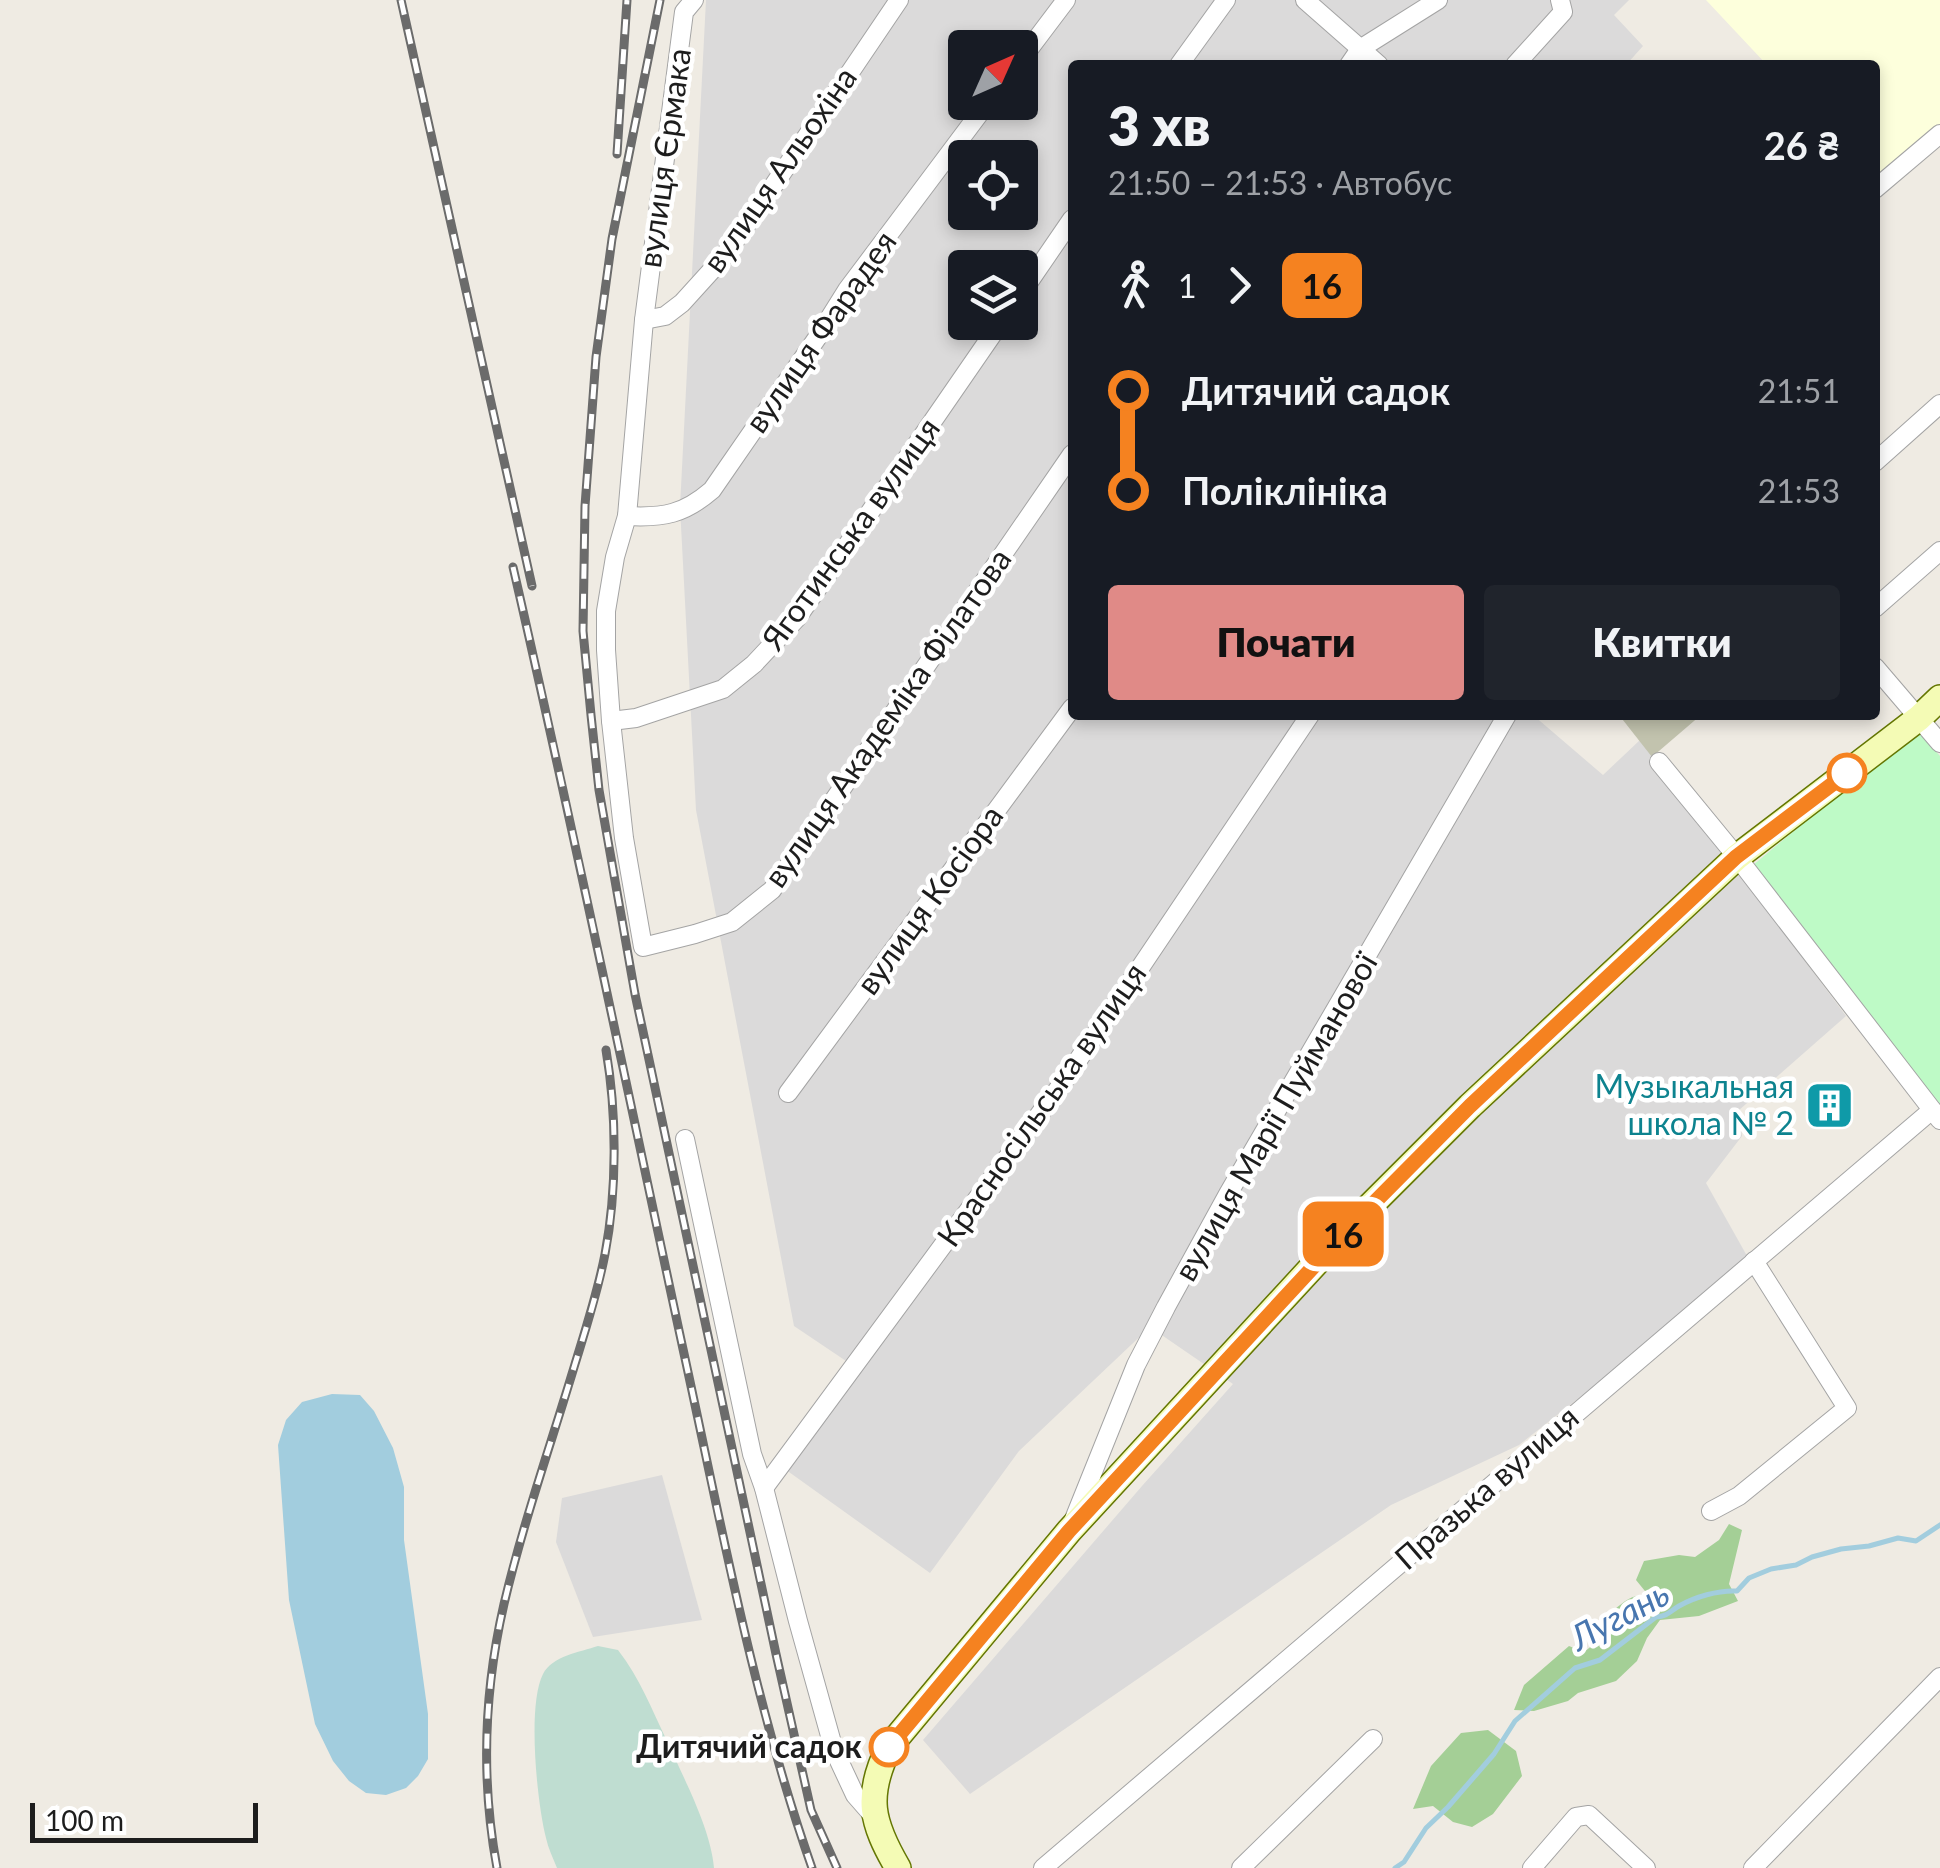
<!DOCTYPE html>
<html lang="uk">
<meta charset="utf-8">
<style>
body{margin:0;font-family:Lato,sans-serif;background:#20242c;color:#f1f3f6;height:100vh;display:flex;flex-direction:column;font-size:38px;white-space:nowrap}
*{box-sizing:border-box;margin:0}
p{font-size:32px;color:#9ea1a6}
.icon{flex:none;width:55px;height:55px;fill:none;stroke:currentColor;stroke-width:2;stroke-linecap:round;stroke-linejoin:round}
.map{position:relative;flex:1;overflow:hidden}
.details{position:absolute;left:1068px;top:60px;width:812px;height:660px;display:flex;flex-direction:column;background:#171b24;border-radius:10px;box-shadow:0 5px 15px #0003}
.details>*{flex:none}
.badge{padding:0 20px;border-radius:15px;font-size:35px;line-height:65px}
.needle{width:65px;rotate:45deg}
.fabs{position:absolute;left:948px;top:30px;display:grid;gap:20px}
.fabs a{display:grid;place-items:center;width:90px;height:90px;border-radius:10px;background:#171b24;box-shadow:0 5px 15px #0003;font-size:50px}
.scale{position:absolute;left:30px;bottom:25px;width:228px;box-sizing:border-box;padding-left:10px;border:5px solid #1d1d1d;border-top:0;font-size:28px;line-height:35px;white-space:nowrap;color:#1d1d1d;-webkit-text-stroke:8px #fff;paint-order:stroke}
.map>.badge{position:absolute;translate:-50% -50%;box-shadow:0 0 0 5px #fff}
.legs{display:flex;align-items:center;gap:15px;height:110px;padding:0 40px;font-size:32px}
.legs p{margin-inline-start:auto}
.head{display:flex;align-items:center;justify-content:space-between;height:170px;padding:0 40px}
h1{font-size:55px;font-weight:800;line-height:75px}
.action{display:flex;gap:20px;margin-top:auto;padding:20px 40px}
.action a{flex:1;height:115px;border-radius:10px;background:#e08a87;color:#111;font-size:40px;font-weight:800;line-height:115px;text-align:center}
.action a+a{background:#20242c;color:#f1f3f6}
ul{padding:0 40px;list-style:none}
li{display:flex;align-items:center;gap:35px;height:100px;font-size:38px}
li i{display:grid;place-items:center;width:15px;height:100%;margin:0 12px;background:currentColor}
li i::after{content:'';width:25px;height:25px;margin:-12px;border:8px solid;border-radius:50%;background:#171b24}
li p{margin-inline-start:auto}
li:first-child i{background:linear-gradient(#0000 50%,currentColor 0)}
li:last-child i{background:linear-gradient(currentColor 50%,#0000 0)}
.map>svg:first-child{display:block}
.residential{fill:#dbdada;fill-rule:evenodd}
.education{fill:#fdffdc}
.construction{fill:#c2c3ae}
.forest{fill:#a4cf96}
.wetland{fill:#bfddd1}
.park{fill:#befac6}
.water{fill:#a2cdde}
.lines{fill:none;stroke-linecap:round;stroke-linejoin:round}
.stream{stroke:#a2cdde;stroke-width:5}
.street-casing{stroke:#a4a4a4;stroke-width:20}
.secondary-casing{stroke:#647602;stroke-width:28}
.street{stroke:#fff;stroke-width:18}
.secondary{stroke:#f4fbb5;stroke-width:25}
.rail-casing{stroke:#6b6b6b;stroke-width:9}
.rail{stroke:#fff;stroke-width:5;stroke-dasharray:15;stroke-linecap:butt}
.line-1-casing{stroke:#fff;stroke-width:22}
.line-1{stroke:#f58220;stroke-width:15}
.stop-1-dot{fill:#fff;stroke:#f58220;stroke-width:5}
.labels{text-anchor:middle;stroke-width:9;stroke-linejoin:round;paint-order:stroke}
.street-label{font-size:32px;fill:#1d1d1d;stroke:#fff}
.culture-label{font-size:32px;fill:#0d838f;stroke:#fff;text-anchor:end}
.stop-label{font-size:32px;font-weight:bold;fill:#1d1d1d;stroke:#fff;text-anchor:end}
.water-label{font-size:35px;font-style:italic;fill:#4876af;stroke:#fff}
</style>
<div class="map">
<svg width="1940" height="1868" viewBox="0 0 1940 1868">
<rect width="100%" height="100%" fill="#efebe3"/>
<g class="residential">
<path d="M706,0h923l-15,15 29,31 -17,19h-554v650h461l70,60 37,-35 206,276 -108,95 4,25 -36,47 45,80 -232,182 -128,60 -421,289 -47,-54 219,-254 91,-102 -83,-57 -131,124 -89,122 -155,-111 74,-99 -55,-37 -98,-516 -16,-303zM965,48h55v54h-55zM965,158h55v54h-55zM965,268h55v54h-55z"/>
<polygon points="662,1475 702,1620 593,1637 556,1542 562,1498"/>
</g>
<polygon class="education" points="1706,0 1940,0 1940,126 1875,181 1875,65 1767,65"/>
<polygon class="construction" points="1619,715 1701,715 1652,757"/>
<g class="forest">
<path d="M1729,1524l13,6 -13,54 9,17 -39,15 -39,4 -13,18 -10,23 -21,20 -38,12 -10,8 -34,10 -20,-1 10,-25 45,-39 15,6c18,-14 29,-19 31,-43 11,-9 20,-16 34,-13l-13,-16 8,-19 35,-6 16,2 24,-17z"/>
<polygon points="1488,1730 1516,1751 1522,1776 1493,1814 1472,1827 1453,1822 1433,1806 1413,1809 1431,1766 1461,1733"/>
</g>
<path class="wetland" d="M598,1646l20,4c22,28 34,60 49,91 16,36 44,88 47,127h-157c-4,-10 -9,-20 -11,-30 -9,-35 -19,-133 -3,-164 9,-18 37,-22 55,-28z"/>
<polygon class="park" points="1916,729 1940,756 1940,1107 1752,866"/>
<polygon class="water" points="332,1394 360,1395 374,1411 393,1448 404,1487 404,1540 428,1714 428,1759 418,1776 406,1788 386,1795 366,1793 349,1781 333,1761 315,1724 289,1600 278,1445 286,1420 302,1402"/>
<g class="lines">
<path class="stream" d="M1395,1868l9,-6 22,-34 22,-21 46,-53 21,-33 60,-53 25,-8 56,-43c12,-1 13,-5 23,-11 16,-9 39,-16 58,-15l12,-13 22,-9 25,-4 16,-8 29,-8 28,-3 29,-8 18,3 24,-16"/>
<defs>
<g id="street">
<polyline points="694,0 684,12 644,320 627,516 615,557 606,611 606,650 611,721 624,838 643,947 695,934 732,922 772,890 1072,454"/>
<polyline points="1305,0 1379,65"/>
<polyline points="1020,61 1066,0"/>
<polyline points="1179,65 1226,0"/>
<polyline points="1349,65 1360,49 1438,0"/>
<polyline points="1515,65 1563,12 1560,0"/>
<polyline points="1875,189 1940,134"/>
<polyline points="1020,295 1072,219"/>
<polyline points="644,320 665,316 682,303 721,260 757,210 899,0"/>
<polyline points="1875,462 1940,404"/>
<path d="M627,516c37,2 57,-2 85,-26l105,-152 30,-48 141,-188"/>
<polyline points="1875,608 1940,551"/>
<polyline points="1875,667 1940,743"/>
<polyline points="611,721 636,718 723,689 754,664 797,618 1001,322"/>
<polyline points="1659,762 1737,857 1940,1120"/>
<polyline points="788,1093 1072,708"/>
<polyline points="685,1139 752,1454 764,1488 798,1621 834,1750 855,1795 876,1819"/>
<polyline points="764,1488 1064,1081 1310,715"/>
<polyline points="1711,1511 1739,1496 1847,1408 1754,1261"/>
<polyline points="1074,1519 1136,1365 1166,1307 1228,1194 1507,715"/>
<polyline points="1043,1868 1932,1110"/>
<polyline points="1241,1868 1373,1739"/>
<polyline points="1532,1868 1576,1817 1589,1815 1646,1868"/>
<polyline points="1753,1868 1940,1677"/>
</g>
<path id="secondary" d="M898,1868c-27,-46 -33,-72 -9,-121l180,-216 282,-306 119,-119 267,-249 182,-139 21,-20"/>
</defs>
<use href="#street" class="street-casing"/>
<use href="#secondary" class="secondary-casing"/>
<use href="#street" class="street"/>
<use href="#secondary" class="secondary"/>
<defs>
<g id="rail">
<polyline points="401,0 532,586"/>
<polyline points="660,0 612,239 596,357 585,506 583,631 591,715 599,790 635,994 776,1654 811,1810 837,1868"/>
<polyline points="617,154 627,0"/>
<path d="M513,567c60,260 114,521 170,782 38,174 70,351 129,519"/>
<path d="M497,1868c-16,-87 -13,-177 7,-264 19,-81 47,-160 71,-240 11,-36 23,-73 30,-110 12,-63 12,-140 1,-204"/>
</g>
</defs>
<use href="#rail" class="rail-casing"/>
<use href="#rail" class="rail"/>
</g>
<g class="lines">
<defs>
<polyline id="line-1" points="889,1747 1069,1531 1352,1225 1470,1106 1736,857 1847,773"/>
</defs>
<use href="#line-1" class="line-1-casing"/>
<use href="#line-1" class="line-1"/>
</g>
<defs>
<symbol id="building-square" viewBox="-11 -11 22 22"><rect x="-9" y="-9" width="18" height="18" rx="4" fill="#0f9aa8" stroke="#fff"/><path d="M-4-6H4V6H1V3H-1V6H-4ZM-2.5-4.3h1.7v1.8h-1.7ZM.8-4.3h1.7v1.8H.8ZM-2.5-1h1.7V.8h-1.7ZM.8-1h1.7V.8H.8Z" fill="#fff"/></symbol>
</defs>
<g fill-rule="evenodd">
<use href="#building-square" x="1802" y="1078" width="55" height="55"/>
</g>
<g class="stop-1-dot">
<circle cx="1847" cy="773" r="18"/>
<circle cx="889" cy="1747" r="18"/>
</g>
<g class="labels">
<g class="street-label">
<text transform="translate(665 158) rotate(-82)" y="11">вулиця Єрмака</text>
<text transform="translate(780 170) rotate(-55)" y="11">вулиця Альохіна</text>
<text transform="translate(821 332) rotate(-55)" y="11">вулиця Фарадея</text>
<text transform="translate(851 534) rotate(-54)" y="11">Яготинська вулиця</text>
<text transform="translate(888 718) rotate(-55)" y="11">вулиця Академіка Філатова</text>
<text transform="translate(930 900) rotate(-54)" y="11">вулиця Косіора</text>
<text transform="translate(1042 1105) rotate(-55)" y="11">Красносільська вулиця</text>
<text transform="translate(1276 1117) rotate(-60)" y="11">вулиця Марії Пуйманової</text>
<text transform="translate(1487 1488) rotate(-41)" y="11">Празька вулиця</text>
</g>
<g class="culture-label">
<text x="1794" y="1098">Музыкальная<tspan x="1794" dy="37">школа № 2</tspan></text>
</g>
<g class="stop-label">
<text x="862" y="1758">Дитячий садок</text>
</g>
<g class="water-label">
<text transform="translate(1620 1616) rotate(-28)" y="12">Лугань</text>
</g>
</g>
</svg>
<div class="fabs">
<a><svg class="needle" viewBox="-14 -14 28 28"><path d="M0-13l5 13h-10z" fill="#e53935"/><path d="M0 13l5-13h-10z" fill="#9ea1a6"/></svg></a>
<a><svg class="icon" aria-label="locate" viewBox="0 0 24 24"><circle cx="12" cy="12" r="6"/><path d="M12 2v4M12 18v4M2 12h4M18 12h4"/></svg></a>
<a><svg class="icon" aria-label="layers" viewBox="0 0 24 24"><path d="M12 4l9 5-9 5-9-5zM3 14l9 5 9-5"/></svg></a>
</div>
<div class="scale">100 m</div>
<b class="badge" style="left:1343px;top:1234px;background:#f58220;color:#111">16</b>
<section class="details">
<div class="head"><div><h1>3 хв</h1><p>21:50 – 21:53 · Автобус</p></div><b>26 ₴</b></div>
<div class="legs"><svg class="icon" aria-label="walk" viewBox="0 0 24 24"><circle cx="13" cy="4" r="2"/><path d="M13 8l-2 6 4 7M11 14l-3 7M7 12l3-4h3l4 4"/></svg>1<svg class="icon" aria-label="forward" viewBox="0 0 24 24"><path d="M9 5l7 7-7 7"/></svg><b class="badge" style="background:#f58220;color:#111">16</b></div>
<ul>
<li><i style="color:#f58220"></i><b>Дитячий садок</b><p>21:51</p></li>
<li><i style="color:#f58220"></i><b>Поліклініка</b><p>21:53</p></li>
</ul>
<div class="action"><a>Почати</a><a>Квитки</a></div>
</section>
</div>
